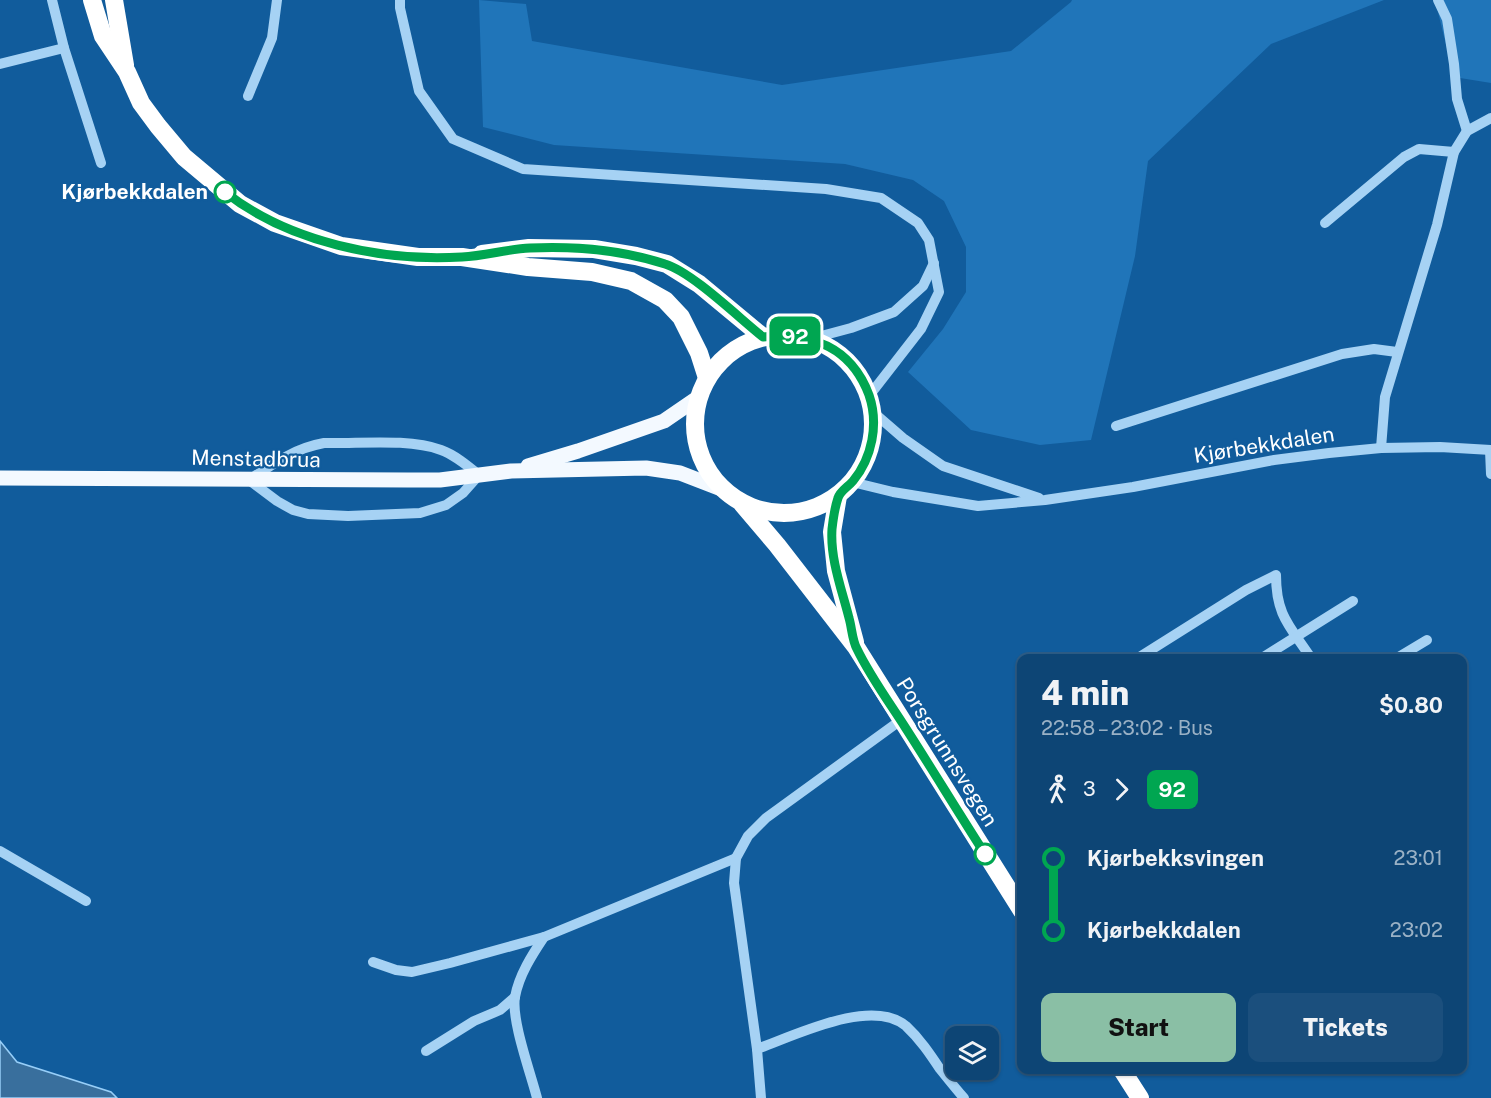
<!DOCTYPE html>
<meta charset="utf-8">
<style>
body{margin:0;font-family:"Public Sans",sans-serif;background:#1b4f7d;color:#f1f3f6;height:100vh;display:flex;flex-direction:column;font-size:22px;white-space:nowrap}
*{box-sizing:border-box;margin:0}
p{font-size:20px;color:#9ab1c5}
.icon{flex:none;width:33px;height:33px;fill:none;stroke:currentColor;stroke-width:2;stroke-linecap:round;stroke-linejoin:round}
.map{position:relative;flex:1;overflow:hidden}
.details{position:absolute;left:1017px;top:654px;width:450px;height:420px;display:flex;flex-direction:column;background:#0d4575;border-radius:12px;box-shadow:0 2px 4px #0004,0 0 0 2px #2d5d87}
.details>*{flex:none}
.badge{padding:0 12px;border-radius:9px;font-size:21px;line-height:39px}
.controls{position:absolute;left:945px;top:1026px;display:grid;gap:12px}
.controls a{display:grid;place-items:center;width:54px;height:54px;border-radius:12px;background:#0d4575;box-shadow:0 2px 4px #0004,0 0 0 2px #2d5d87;font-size:30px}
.map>.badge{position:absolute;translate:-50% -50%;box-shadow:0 0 0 3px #fff}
.legs{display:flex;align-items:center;gap:9px;height:66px;padding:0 24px;font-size:20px}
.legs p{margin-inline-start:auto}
.headline{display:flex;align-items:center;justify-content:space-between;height:102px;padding:0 24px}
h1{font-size:33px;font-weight:800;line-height:45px}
.button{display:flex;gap:12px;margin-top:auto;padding:12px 24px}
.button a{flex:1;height:69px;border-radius:12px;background:#8abfa5;color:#111;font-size:24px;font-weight:800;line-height:69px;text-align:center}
.button a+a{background:#1b4f7d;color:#f1f3f6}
ul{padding:0 24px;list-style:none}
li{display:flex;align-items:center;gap:21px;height:72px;font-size:22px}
li i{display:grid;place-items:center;width:9px;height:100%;margin:0 8px;background:currentColor}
li i::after{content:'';width:15px;height:15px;margin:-8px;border:4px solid;border-radius:50%;background:#0d4575}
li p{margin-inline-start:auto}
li:first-child i{background:linear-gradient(#0000 50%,currentColor 0)}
li:last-child i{background:linear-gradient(currentColor 50%,#0000 0)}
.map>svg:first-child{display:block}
.green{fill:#2075b9}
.water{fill:#396f9d;stroke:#97cef8;stroke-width:1.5}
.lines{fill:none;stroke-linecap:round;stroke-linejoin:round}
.minor{stroke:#a6d2f4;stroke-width:10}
.major{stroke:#f3f9ff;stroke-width:15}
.highway{stroke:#fff;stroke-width:18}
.line-1-casing{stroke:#fff;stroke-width:14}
.line-1{stroke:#00a651;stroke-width:9}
.stop-1-dot{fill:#fff;stroke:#00a651;stroke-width:3}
.labels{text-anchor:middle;stroke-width:4.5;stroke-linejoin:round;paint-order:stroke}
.stop-label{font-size:21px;font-weight:bold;fill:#fff;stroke:#115c9c;text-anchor:end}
.street-label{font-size:21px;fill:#fff;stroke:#115c9c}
</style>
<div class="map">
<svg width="1491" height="1098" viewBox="0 0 1491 1098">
<rect width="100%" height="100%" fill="#115c9c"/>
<g class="green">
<polygon points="479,0 526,4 532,41 782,85 1011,51 1071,2 1072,0 1384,0 1271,44 1148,161 1135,256 1091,440 1040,445 971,430 908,372 943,329 966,292 966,247 944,201 913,180 845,164 554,145 483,127"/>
<polygon points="1435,0 1491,0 1491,83 1454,77"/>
</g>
<polygon class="water" points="0,1041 17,1062 111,1092 117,1098 0,1098"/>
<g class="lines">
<g class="minor">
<polyline points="52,0 64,48 101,163"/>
<polyline points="400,0 400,8 419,91 453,139 523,169 826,189 881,198 918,223 929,240 939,292 921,329 869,396"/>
<polyline points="1438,0 1447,19 1454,64 1457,99 1467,131"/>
<polyline points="0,64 64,48"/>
<polyline points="248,96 272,38 277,0"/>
<polyline points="1325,223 1404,157 1419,149 1454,152"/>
<polyline points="810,339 851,328 894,312 923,286 934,263"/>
<polyline points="873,412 903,438 943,466 1039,498"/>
<polyline points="1116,426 1342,354 1374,349 1397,352"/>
<path d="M324,443c35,1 84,-5 117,7 14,5 27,16 38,25l-16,18 -17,12 -26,8 -72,3 -40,-2 -15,-4 -16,-9 -28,-21c24,-16 46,-32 75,-37z"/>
<polyline points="1381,448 1385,397 1437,225 1454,152 1467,131 1491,118"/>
<polyline points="1490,450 1491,474"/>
<polyline points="852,482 893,492 978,506 1045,500 1133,487 1274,460 1329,453 1381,448 1440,447 1491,450"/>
<path d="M1138,658l108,-68 30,-15c0,41 14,51 35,83"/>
<polyline points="1262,658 1353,601"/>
<polyline points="1397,658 1427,640"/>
<polyline points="0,851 86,901"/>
<polyline points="373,962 396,970 412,972 450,963 544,937"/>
<path d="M757,1049c37,-13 114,-52 149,-23 14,13 24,28 34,43 8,10 16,20 24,29"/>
<polyline points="426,1051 474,1021 500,1010 515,997"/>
<path d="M537,1098c-6,-24 -26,-78 -22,-101 4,-22 17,-42 29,-60l192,-79"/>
<polyline points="761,1098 757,1049 734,883 736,858 748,836 766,818 901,720"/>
</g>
<g class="major">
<polyline points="528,466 578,451 664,421 699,397"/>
<polyline points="0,478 408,480 440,480 511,471 646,468 680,473 724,490"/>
</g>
<g class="highway">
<polyline points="92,0 103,36 127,72 141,103 158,126 184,157 240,204 275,223 341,246 418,257 462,257 528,267 592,272 631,281 665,300 681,317 699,353 707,378"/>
<polyline points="114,0 125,65"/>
<polyline points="482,254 529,248 594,249 636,256 667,264 699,284 763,337"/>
<circle cx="784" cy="424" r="89"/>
<polyline points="838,496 832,532 836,571 855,642"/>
<polyline points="743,505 777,545 856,647 1022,911"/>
<polyline points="1122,1070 1140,1098"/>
</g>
</g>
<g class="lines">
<defs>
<path id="line-1" d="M225,192c63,50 158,70 237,65 23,-1 45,-8 68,-9 44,-2 92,2 135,16 27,8 74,54 98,73 48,-5 88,10 106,58 10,29 3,63 -16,86 -5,6 -13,10 -15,17 -3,9 -5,22 -6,31 -2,30 10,61 17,89 3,10 3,22 8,31 13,27 32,53 48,78 27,42 53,85 80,127"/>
</defs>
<use href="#line-1" class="line-1-casing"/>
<use href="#line-1" class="line-1"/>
</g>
<g class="stop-1-dot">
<circle cx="225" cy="192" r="10"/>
<circle cx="985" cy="854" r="10"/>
</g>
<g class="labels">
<g class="stop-label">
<text x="208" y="199">Kjørbekkdalen</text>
</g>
<g class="street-label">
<text transform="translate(1264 445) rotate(-9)" y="7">Kjørbekkdalen</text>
<text transform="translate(256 459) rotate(1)" y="7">Menstadbrua</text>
<text transform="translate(947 752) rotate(58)" y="7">Porsgrunnsvegen</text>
</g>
</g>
</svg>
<div class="controls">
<a><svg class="icon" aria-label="layers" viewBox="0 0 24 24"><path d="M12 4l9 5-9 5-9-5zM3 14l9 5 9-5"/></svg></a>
</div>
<b class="badge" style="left:795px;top:336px;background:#00a651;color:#fff">92</b>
<section class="details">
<div class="headline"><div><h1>4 min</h1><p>22:58 – 23:02 · Bus</p></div><b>$0.80</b></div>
<div class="legs"><svg class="icon" aria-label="walk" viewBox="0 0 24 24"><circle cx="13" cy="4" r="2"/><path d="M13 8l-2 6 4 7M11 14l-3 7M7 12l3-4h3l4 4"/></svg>3<svg class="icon" aria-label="forward" viewBox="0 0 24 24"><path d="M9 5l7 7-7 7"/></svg><b class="badge" style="background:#00a651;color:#fff">92</b></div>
<ul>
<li><i style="color:#00a651"></i><b>Kjørbekksvingen</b><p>23:01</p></li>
<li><i style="color:#00a651"></i><b>Kjørbekkdalen</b><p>23:02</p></li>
</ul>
<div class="button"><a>Start</a><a>Tickets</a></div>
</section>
</div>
